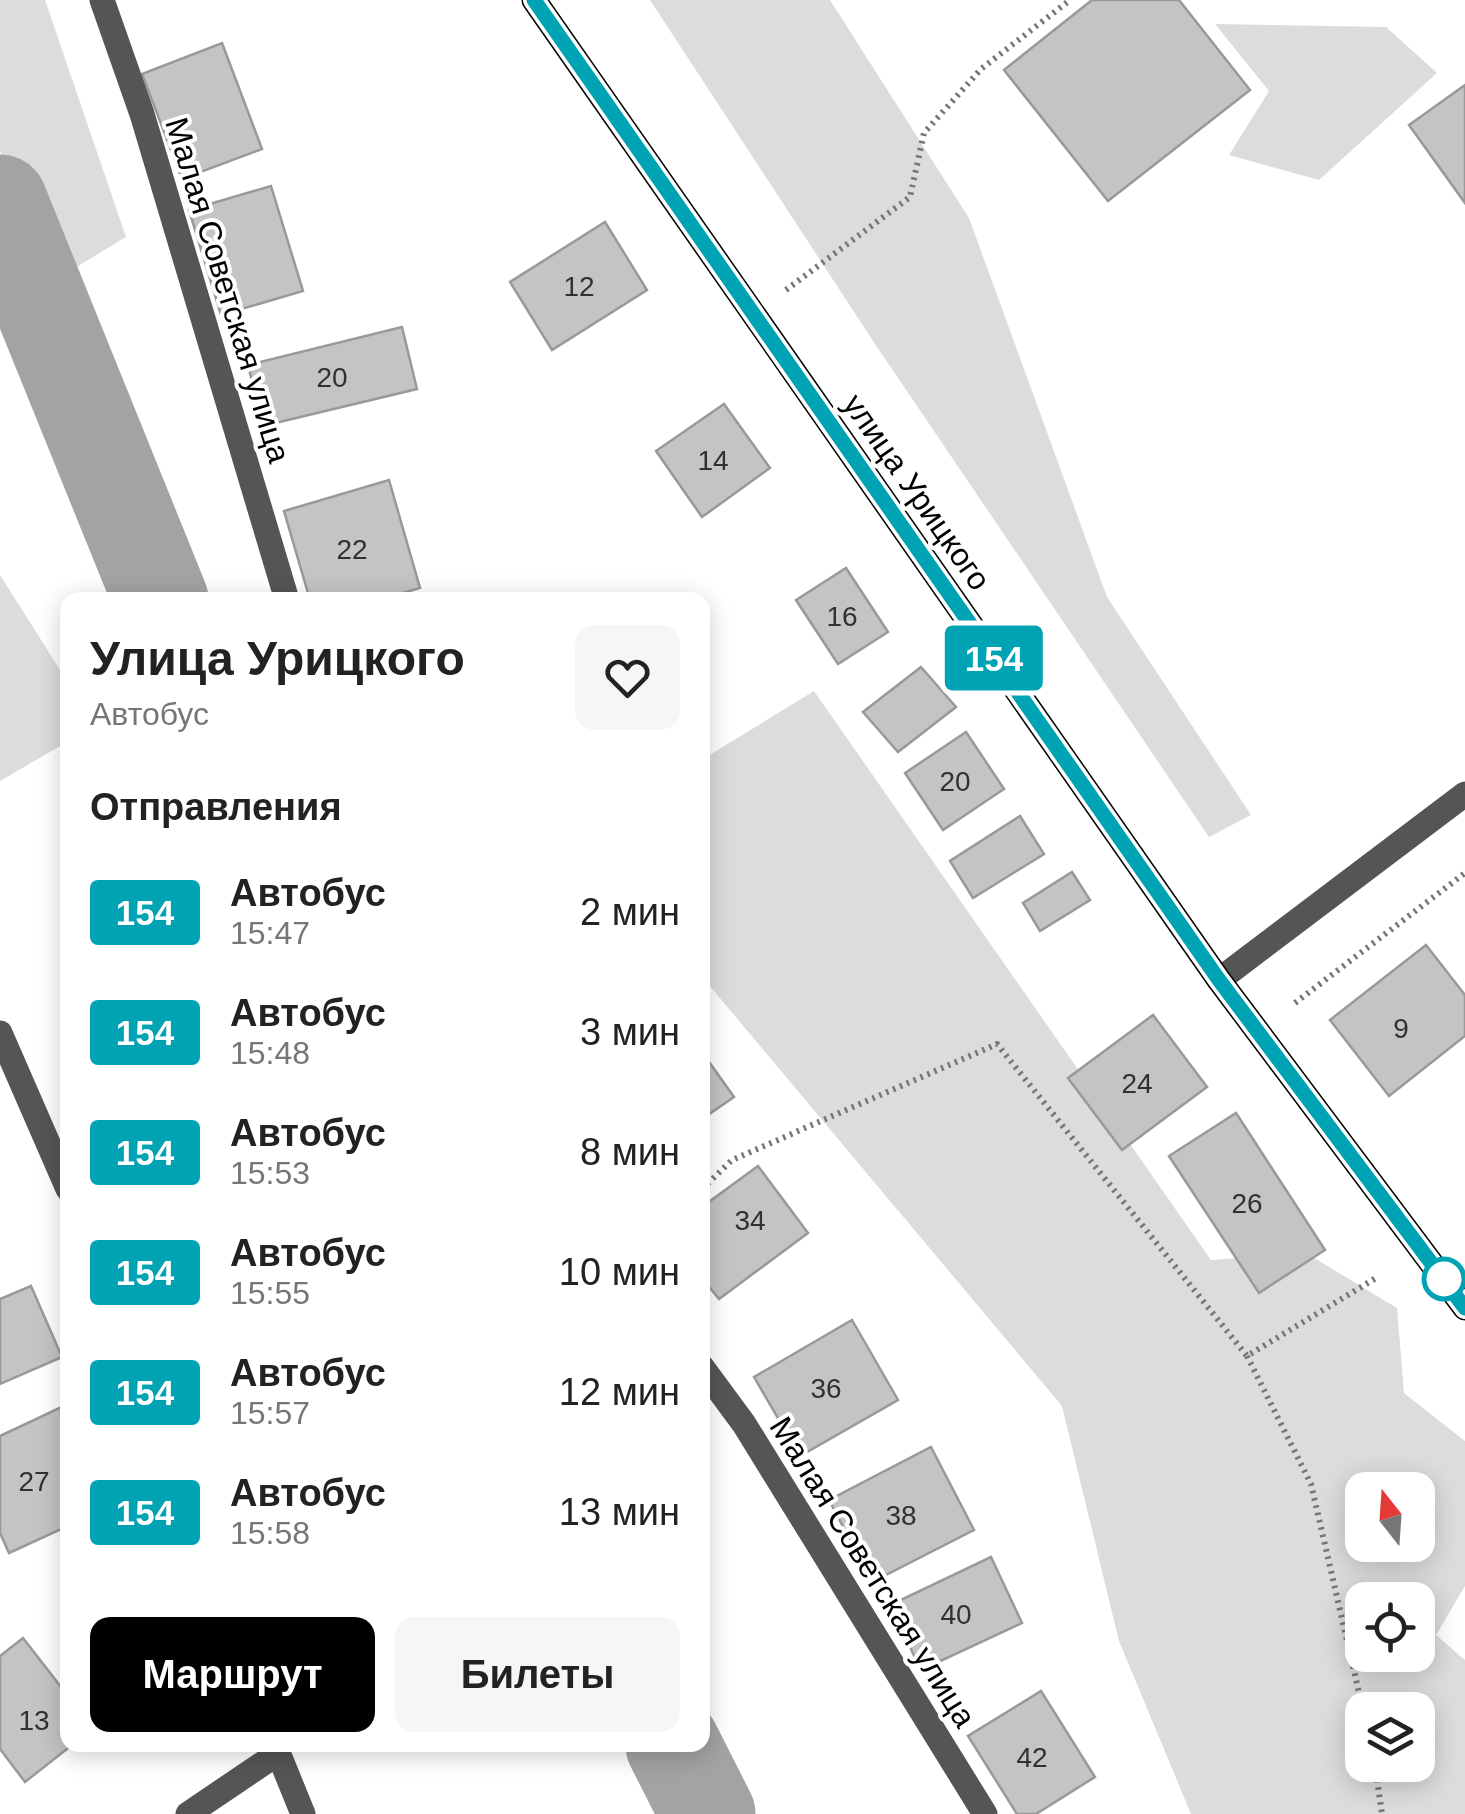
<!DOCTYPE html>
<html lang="ru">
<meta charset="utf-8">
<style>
body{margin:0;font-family:Arial,sans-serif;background:#f6f6f6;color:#222;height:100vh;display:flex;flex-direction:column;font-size:38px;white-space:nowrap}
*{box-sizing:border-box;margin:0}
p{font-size:32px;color:#767676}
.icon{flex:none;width:55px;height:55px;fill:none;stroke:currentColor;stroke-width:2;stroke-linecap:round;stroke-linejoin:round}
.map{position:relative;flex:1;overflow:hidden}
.panel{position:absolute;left:60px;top:592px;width:650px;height:1160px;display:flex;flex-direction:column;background:#fff;border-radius:20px;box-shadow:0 5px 25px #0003}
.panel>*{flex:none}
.badge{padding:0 20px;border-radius:8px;font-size:35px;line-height:65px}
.needle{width:65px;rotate:343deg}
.buttons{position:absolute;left:1345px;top:1472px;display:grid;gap:20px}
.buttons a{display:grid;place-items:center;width:90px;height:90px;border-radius:20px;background:#fff;box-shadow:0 5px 25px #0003;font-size:50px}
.map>.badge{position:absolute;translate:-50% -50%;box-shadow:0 0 0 5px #fff}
h2{padding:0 30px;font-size:38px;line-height:90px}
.round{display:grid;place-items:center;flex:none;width:105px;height:105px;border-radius:20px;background:#f6f6f6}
.headline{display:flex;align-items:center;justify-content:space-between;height:170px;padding:0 30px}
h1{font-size:48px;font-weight:700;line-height:75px}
.action{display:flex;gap:20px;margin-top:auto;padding:20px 30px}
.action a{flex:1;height:115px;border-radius:20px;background:#000;color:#fff;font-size:40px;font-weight:700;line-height:115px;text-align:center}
.action a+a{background:#f6f6f6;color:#222}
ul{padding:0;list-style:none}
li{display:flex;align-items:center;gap:30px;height:120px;padding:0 30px}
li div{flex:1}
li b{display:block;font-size:38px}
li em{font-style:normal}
li .badge{min-width:110px;font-weight:700;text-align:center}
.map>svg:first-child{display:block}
.green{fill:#dcdcdc;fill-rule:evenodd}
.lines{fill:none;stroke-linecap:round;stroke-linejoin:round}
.river{stroke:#a3a3a3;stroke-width:95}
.building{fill:#c4c4c4;stroke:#999;stroke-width:2.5}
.path{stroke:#777;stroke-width:6;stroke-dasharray:2.5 5;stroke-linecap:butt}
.minor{stroke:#555;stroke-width:25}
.major{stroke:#000;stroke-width:25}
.line-casing{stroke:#fff;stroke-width:22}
.line{stroke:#00a3b4;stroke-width:15}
.stop-dot{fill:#fff;stroke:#00a3b4;stroke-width:5}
.labels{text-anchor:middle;stroke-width:8;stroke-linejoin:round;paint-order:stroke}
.number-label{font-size:28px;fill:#313131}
.street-label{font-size:32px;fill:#000;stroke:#fff}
</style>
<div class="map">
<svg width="1465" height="1814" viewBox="0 0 1465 1814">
<rect width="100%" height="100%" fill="#fff"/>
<g class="green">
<polygon points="0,0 45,0 126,237 55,280 0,151"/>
<polygon points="650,0 830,0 969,218 1107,597 1251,815 1209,837 875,344"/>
<polygon points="1215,24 1386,27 1437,73 1319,180 1229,155 1269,91"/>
<polygon points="0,575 67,681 67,742 0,781"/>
<path d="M814,691l397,569 95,-7 91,55 7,85 61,48v145l-29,49 29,25v154h-274l-72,-173 -57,-235 -359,-428v-219zM1362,1490h56v55h-56zM1362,1600h56v55h-56zM1362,1710h56v55h-56z"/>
</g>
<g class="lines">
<g class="river">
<polyline points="0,202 161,600"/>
<polyline points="673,1745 708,1814"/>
</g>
</g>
<g class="building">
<polygon points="1092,0 1179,0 1250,90 1108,201 1004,70"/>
<polygon points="222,43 262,149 182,179 142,74"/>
<polygon points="1465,85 1465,203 1409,125"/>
<polygon points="271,186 303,291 221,315 189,210"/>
<polygon points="605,222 647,290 552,350 510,282"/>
<polygon points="402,327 417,389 263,426 248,365"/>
<polygon points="724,404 770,468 702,517 656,451"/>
<polygon points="389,480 420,588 380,600 310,600 284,511"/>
<polygon points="846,568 888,632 838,664 796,600"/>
<polygon points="921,667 956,707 898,752 863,712"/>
<polygon points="966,732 1004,789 943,830 905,773"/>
<polygon points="1020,816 1044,854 973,898 950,861"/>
<polygon points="1072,872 1090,900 1040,931 1023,903"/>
<polygon points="1426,945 1465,995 1465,1036 1389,1096 1330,1020"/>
<polygon points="1153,1015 1207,1087 1122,1150 1068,1078"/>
<polygon points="702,1052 734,1097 702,1119"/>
<polygon points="1236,1113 1325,1250 1259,1293 1169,1156"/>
<polygon points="758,1166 808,1233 719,1299 702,1278 702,1207"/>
<polygon points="31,1286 62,1357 0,1384 0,1299"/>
<polygon points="852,1320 898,1400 800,1456 754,1377"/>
<polygon points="68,1404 68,1526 9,1553 0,1533 0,1436"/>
<polygon points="931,1447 974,1530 872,1582 829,1500"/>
<polygon points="991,1557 1022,1623 921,1670 890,1605"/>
<polygon points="23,1638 68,1696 68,1745 72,1745 25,1782 0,1749 0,1656"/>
<polygon points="1041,1691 1095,1777 1036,1814 1017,1814 968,1736"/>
</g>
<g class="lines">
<g class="path">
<polyline points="786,290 910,197 924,133 981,69 1070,0"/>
<polyline points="1295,1003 1465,873"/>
<polyline points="702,1189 732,1160 997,1044 1247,1356 1376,1278"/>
<polyline points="1247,1356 1311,1484 1363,1710"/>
<polyline points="1375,1765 1382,1814"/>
</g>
<g class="minor">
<polyline points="102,0 142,114 287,600"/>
<polyline points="1219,980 1465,794"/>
<polyline points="0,1033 68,1189"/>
<polyline points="702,1367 744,1424 985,1814"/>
<polyline points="275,1745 303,1814"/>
<polyline points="188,1814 277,1754"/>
</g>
<polyline class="major" points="534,0 1219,980 1465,1308"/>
</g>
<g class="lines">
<defs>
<polyline id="line" points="534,0 1219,980 1465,1308"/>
</defs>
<use href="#line" class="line-casing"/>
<use href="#line" class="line"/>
</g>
<circle class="stop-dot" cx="1444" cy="1279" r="20"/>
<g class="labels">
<g class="number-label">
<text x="579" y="296">12</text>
<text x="332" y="387">20</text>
<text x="713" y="470">14</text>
<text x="352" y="559">22</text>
<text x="842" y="626">16</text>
<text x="955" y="791">20</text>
<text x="1401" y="1038">9</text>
<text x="1137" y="1093">24</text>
<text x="1247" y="1213">26</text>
<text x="750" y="1230">34</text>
<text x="826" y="1398">36</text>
<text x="34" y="1491">27</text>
<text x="901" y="1525">38</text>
<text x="956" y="1624">40</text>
<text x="34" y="1730">13</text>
<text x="1032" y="1767">42</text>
</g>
<g class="street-label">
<text transform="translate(228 290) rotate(73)" y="11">Малая Советская улица</text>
<text transform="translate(917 492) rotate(55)" y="11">улица Урицкого</text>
<text transform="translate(873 1572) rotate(58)" y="11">Малая Советская улица</text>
</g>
</g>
</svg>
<div class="buttons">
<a><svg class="needle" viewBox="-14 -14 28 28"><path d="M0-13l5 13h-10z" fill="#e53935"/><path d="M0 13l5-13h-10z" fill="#767676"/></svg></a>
<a><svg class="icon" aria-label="locate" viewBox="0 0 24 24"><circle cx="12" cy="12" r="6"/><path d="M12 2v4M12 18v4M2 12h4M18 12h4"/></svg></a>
<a><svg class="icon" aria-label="layers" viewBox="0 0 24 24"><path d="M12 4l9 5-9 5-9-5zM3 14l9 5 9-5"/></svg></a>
</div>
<b class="badge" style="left:994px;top:658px;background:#00a3b4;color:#fff">154</b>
<section class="panel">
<div class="headline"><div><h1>Улица Урицкого</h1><p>Автобус</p></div><a class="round"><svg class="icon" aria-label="heart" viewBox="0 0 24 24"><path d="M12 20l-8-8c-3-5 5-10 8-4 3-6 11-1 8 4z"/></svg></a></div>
<h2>Отправления</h2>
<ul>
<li><span class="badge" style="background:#00a3b4;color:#fff">154</span><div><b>Автобус</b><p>15:47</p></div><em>2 мин</em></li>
<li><span class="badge" style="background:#00a3b4;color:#fff">154</span><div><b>Автобус</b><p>15:48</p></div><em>3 мин</em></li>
<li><span class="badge" style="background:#00a3b4;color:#fff">154</span><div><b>Автобус</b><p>15:53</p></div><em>8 мин</em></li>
<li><span class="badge" style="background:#00a3b4;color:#fff">154</span><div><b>Автобус</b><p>15:55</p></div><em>10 мин</em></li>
<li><span class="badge" style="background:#00a3b4;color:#fff">154</span><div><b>Автобус</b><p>15:57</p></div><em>12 мин</em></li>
<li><span class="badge" style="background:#00a3b4;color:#fff">154</span><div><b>Автобус</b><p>15:58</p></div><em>13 мин</em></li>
</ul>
<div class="action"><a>Маршрут</a><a>Билеты</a></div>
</section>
</div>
